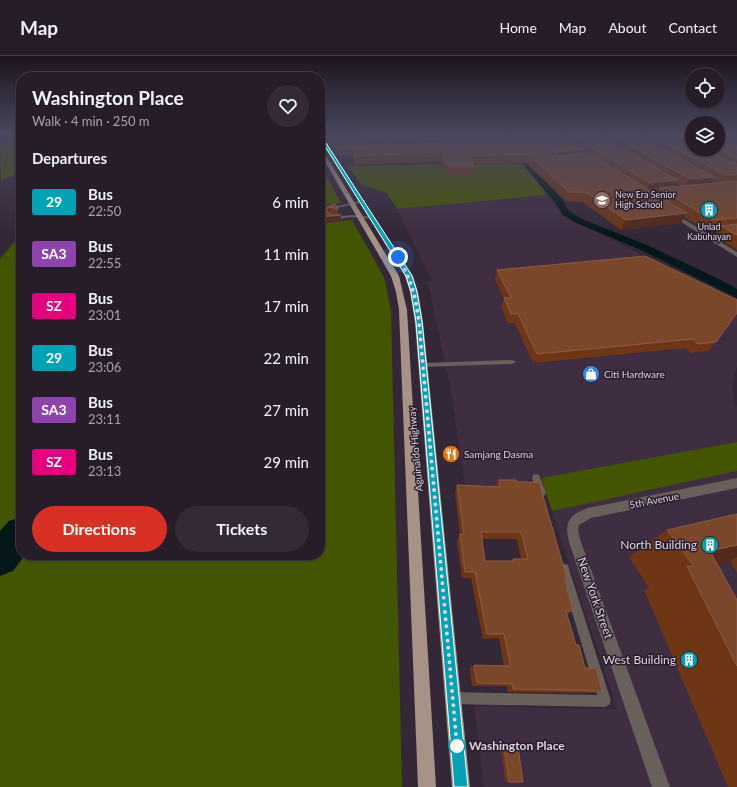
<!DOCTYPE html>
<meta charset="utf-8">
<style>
body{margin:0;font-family:Lato,sans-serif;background:#332a35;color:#f1f3f6;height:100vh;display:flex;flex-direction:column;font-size:15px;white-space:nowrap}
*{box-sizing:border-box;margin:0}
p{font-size:13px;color:#a4a2a8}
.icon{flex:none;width:22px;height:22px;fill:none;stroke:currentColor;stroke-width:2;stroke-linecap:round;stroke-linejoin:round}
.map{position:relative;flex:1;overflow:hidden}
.sheet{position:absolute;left:16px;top:16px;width:309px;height:488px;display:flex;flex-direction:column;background:#271d29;border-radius:16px;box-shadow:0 1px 3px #0004,0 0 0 1px #433b46}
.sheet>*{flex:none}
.badge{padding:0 8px;border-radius:3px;font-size:14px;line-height:26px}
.buttons{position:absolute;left:685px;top:12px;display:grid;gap:8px}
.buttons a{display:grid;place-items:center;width:40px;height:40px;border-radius:50%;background:#271d29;box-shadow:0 1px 3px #0004,0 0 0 1px #433b46;font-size:20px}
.you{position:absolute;width:20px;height:20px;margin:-10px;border:3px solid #fff;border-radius:50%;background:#1a73e8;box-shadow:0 0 0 6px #1a73e833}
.map>.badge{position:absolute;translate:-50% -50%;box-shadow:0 0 0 2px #fff}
h2{padding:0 16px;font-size:15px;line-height:36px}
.round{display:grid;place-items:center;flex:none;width:42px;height:42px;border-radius:21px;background:#332a35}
.overview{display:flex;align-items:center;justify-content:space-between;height:68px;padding:0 16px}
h1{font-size:19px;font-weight:700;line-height:30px}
.cta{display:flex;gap:8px;margin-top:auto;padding:8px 16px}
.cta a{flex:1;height:46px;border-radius:24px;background:#d93025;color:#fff;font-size:16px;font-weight:700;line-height:46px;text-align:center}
.cta a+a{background:#332a35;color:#f1f3f6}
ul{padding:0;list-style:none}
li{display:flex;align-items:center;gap:12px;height:52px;padding:0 16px}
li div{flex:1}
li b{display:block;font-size:15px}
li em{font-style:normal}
li .badge{min-width:44px;font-weight:700;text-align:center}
header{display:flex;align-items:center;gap:24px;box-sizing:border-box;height:56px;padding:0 20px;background:#271d29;border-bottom:1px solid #433b46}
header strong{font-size:19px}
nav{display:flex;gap:22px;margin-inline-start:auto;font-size:14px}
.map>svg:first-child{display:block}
.built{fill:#3f2d42}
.green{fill:#445501}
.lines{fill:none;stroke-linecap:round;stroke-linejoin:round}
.canal{fill:#051719;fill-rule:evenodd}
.river{fill:#051719;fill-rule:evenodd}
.service{fill:#6a605b;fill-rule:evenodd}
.minor{fill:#6a605b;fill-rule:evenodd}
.primary{fill:#a79288;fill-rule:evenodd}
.wall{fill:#6e3615;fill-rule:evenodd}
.shaded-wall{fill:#52291a}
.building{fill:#7a472b;stroke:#8a5d47;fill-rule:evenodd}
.line{fill:#00a3b4;stroke:#fff}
.walk{stroke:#ded5e0;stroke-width:4;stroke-dasharray:0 7.2}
.stop-dot{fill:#fff;stroke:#00a3b4;stroke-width:2}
.labels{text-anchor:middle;stroke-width:3;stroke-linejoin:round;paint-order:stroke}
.far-poi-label{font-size:9px;fill:#ded5e0;stroke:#2a1d2d;text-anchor:start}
.poi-label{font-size:10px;fill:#ded5e0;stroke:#2a1d2d;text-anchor:start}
.street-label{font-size:10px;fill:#ded5e0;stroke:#2a1d2d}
.near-poi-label{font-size:12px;fill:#ded5e0;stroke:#2a1d2d;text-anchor:end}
.near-street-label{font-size:12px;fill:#ded5e0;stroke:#2a1d2d}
.near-stop-label{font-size:12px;font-weight:bold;fill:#ded5e0;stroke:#2a1d2d;text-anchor:start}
</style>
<header>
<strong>Map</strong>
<nav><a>Home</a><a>Map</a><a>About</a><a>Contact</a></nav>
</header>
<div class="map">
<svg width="737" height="731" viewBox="0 0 737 731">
<rect width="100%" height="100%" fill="#342737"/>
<polygon class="built" points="547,139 562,159 737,247 737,310 732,326 735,348 737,351 737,731 484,731 474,650 617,653 541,422 466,436 450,330 428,226 432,225 397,153"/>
<g class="green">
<polygon points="21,78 21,116 1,125 0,87 14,82"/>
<polygon points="320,108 341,147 320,150"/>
<polygon points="524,108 547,139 397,153 387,137 361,128 348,110"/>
<polygon points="352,164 384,221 391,254 402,731 0,731 0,203 21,178 21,499 320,499 320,168"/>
<polygon points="737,386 737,415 552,455 541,422"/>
</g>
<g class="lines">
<polygon class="canal" points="503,96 522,98 561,142 569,155 580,162 649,190 721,224 737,233 737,242 641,194 574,166 563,159 554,145 517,102 503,100"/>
<polygon class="river" points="21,461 21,499 25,499 13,515 0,520 0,475 9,465"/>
<g class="service">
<polygon points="344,86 345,88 325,89 323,88"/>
<polygon points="363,144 365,144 365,146 327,154 325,153"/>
<polygon points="352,159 373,161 375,162 373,163 352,161 332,164 329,161 331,160 334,161"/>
<polygon points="512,304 516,306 512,308 423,311 419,309 423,307"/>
<polygon points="536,418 539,419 546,437 544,440 541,441 538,440 532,422 533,419"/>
<polygon points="564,508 568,509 569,513 611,645 609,649 605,651 452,648 448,646 446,642 448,638 452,636 597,639 559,513 560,509"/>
</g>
<g class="minor">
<polygon points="362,95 364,97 332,99 330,98"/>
<polygon points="670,157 674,157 737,196 737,201 670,159"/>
<path d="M737,422v10l-146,30 -12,7 -1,5 3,12 89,245h-18l-83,-245c-5,-20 0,-27 19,-34z"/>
</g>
<g class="primary">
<polygon points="320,78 413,220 418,236 423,266 470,731 452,731 415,266 410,236 405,220 320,82"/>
<polygon points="320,92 322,93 399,220 407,254 436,731 418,731 399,254 396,236 391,220 320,97"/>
</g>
</g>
<g class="wall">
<path d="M327,77h365v16h26v-16h19v117l-23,-14 5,-7 -14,1 -21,-13 -3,6 -60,7 -38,-28 -17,-1 -40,-38 -53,1 1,2 -2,9h-26l-5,-14 -86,4 -2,-8h-5v-6h-10l-4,-5v-4h-3l-4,-5zM712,124l2,1 3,2h-7zM676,128l5,2 -7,1zM658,135l-2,3 -4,-2z"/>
<polygon points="323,149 327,151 338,153 338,159 330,158 341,165 320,168"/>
<polygon points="497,214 716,286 708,295 691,297 685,292 533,307 515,267 508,267 501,251 504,243 495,223"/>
<path d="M499,424l18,2 50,96 -2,2 8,31 -6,3 9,31 9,23 17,23 -9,2 -85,-1 -1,-6h-35l-2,-18 4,-3 30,1 -5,-28 -16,1 -12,-61h-9l-5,-37 3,-7 -5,-41 2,-8 38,1zM482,483h35l4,20h-8l-1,2h-27z"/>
<polygon points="737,458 737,517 730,505 717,508 737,544 737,731 728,731 644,534 649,532 629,501 667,474"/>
<polygon points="501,691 518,691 509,726 505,725"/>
</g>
<g class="shaded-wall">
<polygon points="581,93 578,101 553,105 556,96"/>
<polygon points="714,121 708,130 684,132 690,123"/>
<polygon points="677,124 672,134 659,132 658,135 645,136 650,127"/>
<polygon points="329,151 329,158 327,160 341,159 341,165 320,168 320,161"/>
<polygon points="687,157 681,167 621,174 626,164"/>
<polygon points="737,489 737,501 730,505 689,515 710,495"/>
</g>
<g class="building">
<polygon points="426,77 557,77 581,93 556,96 555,98 558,100 588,97 687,157 626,164 586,136 569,136 528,98 469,100 474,110 447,110 443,96 355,100 353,92 348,93 347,91 463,86 474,90 478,88 477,86 464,81 337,87 333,82"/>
<polygon points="569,77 595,77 677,124 650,127"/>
<polygon points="608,77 632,77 714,121 690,123"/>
<polygon points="644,77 671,77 692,87 692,93 704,93 737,108 737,118 726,119"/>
<polygon points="684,77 692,77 692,81"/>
<polygon points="718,77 737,77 737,86 724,80 722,81 722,84 737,90 737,103 717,93 718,93"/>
<polygon points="737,125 737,162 712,164 659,132"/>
<polygon points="320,144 323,149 327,151 335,148 338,153 329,151 326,155 332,159 341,159 320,161"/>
<polygon points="737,168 737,179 721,170"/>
<polygon points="645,200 737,244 737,257 716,286 698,288 693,283 537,298 518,258 511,258 504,242 511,242 497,214"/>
<path d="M499,424h17l1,2h22l28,96h-3l9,33h-7l10,34h3l6,23h11l6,23 -89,-2v-5l-36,-1 -3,-18 36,1v-3l-6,-29h-17l-12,-62h-10l-5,-38h4l-7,-49 43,2zM481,476h40l7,27h-15l1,2h-29z"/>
<polygon points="737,458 737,489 710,495 737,544 737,610 687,510 694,510 667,474"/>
<polygon points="504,691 518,691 523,726 509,726"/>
</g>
<linearGradient id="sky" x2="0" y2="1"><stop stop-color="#1d151e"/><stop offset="0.43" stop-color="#4a475e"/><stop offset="1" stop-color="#4a475e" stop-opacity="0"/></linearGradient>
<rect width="737" height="180" fill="url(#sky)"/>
<polygon class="line" points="320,78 400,201 412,220 417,236 422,266 468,731 454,731 416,266 411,236 406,220 318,79"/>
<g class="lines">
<path class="walk" d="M398,201c14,25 17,37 21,65l38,424"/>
</g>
<defs>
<symbol id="school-disc" viewBox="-11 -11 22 22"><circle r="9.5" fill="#8d6e63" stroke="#2a1d2d"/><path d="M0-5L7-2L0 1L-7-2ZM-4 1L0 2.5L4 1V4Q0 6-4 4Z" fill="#fff"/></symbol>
<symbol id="building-disc" viewBox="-11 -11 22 22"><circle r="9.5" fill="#0f9aa8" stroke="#2a1d2d"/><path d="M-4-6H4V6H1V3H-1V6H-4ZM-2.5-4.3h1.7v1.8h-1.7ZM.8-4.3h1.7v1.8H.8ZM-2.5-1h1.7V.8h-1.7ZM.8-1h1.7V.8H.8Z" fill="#fff"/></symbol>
<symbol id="shop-disc" viewBox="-11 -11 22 22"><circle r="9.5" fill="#3f7fe0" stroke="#2a1d2d"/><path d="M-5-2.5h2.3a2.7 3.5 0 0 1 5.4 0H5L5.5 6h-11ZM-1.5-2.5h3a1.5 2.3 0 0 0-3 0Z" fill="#fff"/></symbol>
<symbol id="restaurant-disc" viewBox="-11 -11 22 22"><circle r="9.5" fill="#e8710a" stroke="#2a1d2d"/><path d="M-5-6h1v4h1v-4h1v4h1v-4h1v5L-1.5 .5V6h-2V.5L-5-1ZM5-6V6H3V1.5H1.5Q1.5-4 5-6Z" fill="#fff"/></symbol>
</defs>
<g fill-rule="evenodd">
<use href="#school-disc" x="592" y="134" width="20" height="20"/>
<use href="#building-disc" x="699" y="144" width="20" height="20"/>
<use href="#shop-disc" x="581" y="308" width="20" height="20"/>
<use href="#restaurant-disc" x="441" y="388" width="20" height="20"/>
<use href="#building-disc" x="700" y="479" width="20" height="20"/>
<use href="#building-disc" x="679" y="594" width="20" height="20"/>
</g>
<circle class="stop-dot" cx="457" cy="690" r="8"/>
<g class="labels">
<g class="far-poi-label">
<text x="615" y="142">New Era Senior<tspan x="615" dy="10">High School</tspan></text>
<text x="709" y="174" text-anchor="middle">Unlad<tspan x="709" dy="10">Kabuhayan</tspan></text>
</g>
<g class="poi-label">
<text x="604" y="322">Citi Hardware</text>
<text x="464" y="402">Samjang Dasma</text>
</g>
<g class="street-label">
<text transform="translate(415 393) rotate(-95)" y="4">Aguinaldo Highway</text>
<text transform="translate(654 444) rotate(-11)" y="4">5th Avenue</text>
</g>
<g class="near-poi-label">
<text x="697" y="493">North Building</text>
<text x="676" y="608">West Building</text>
</g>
<g class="near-street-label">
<text transform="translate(595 542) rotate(71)" y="4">New York Street</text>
</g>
<g class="near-stop-label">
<text x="469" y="694">Washington Place</text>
</g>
</g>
</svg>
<div class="buttons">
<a><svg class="icon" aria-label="locate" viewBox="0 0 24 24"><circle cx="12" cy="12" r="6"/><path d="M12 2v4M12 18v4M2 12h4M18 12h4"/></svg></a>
<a><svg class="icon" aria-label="layers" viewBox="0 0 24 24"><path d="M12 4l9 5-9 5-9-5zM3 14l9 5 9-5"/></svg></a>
</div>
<div class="you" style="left:398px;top:201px"></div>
<section class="sheet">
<div class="overview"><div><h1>Washington Place</h1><p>Walk · 4 min · 250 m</p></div><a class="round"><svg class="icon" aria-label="heart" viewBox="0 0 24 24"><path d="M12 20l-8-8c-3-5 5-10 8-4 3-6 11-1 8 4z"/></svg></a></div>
<h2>Departures</h2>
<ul>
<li><span class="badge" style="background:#00a3b4;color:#fff">29</span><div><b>Bus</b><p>22:50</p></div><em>6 min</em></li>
<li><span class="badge" style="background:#8e44ad;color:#fff">SA3</span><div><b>Bus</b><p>22:55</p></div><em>11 min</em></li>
<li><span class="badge" style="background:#e6007e;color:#fff">SZ</span><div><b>Bus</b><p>23:01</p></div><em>17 min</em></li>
<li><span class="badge" style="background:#00a3b4;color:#fff">29</span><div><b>Bus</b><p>23:06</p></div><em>22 min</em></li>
<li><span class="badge" style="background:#8e44ad;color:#fff">SA3</span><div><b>Bus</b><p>23:11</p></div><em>27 min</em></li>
<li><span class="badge" style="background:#e6007e;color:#fff">SZ</span><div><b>Bus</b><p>23:13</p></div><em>29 min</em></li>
</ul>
<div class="cta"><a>Directions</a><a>Tickets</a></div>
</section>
</div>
